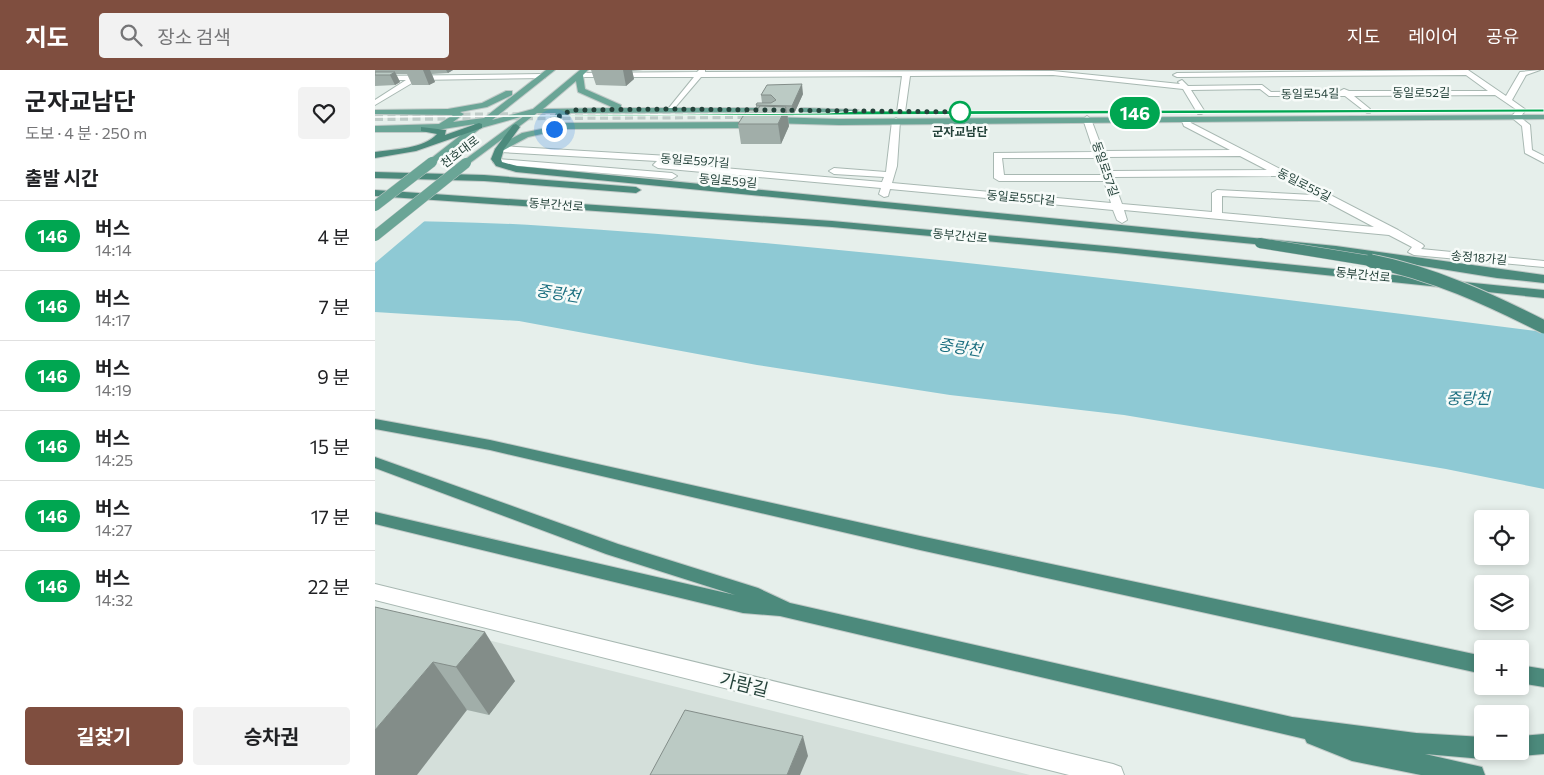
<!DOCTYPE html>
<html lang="ko">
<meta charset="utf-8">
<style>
body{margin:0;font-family:Commissioner,"Noto Sans KR",sans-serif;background:#f2f2f2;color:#202124;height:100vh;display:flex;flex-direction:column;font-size:19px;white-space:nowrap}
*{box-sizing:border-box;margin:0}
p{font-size:16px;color:#757577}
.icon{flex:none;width:28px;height:28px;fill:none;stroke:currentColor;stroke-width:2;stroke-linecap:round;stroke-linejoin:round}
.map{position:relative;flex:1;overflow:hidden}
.side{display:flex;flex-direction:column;background:#fff;width:375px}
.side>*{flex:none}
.badge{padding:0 10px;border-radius:16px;font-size:18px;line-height:32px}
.controls{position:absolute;left:1099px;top:440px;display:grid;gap:10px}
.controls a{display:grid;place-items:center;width:55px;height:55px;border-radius:5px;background:#fff;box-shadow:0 2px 8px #0003;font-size:25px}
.you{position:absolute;width:25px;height:25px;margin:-12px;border:4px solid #fff;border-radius:50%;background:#1a73e8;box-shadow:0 0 0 8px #1a73e833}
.map>.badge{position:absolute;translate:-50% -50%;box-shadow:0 0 0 2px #fff}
h2{padding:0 25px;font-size:19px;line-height:45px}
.round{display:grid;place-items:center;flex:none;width:52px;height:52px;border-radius:5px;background:#f2f2f2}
.overview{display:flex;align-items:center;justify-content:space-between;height:85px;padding:0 25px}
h1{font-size:24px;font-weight:700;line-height:38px}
.primary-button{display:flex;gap:10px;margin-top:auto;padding:10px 25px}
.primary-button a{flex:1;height:58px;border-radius:5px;background:#7f4e3f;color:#fff;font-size:20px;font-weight:700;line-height:58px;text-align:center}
.primary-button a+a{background:#f2f2f2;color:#202124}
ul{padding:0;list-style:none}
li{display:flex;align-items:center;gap:15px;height:70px;padding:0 25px;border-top:1px solid #e0e0e0}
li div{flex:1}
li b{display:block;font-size:19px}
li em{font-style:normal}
li .badge{min-width:55px;font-weight:700;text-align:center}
header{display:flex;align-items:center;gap:30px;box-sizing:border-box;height:70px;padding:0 25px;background:#7f4e3f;color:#fff}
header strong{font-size:24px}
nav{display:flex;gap:28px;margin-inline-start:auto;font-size:18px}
.search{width:350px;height:45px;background:#f2f2f2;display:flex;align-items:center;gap:12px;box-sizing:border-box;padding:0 18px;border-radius:5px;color:#757577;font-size:19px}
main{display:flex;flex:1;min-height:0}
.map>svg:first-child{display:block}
.built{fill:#d4dfda}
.water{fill:#8ec9d4}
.pier{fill:#e6efeb}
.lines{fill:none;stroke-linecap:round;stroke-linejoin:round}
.primary-tunnel{stroke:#bfccc8;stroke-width:8;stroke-dasharray:8 4.5;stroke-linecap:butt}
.minor-casing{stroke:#a8b8b2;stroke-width:2}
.tertiary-casing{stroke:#a8b8b2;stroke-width:2}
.primary-casing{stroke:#c2cac8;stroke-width:2}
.trunk-casing{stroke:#c2cac8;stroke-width:2}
.minor{fill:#fff;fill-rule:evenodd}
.tertiary{fill:#fff;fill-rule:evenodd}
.primary{fill:#6aa596;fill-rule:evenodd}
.trunk{fill:#4c8a7c;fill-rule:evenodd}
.primary-bridge-casing{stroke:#c2cac8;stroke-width:11;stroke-linecap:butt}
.trunk-bridge-far1-casing{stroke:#c2cac8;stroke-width:11;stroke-linecap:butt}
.trunk-bridge-casing{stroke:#c2cac8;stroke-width:15;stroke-linecap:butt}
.primary-bridge{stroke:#6aa596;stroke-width:10}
.trunk-bridge-far1{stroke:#4c8a7c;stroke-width:10}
.trunk-bridge{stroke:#4c8a7c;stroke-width:13}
.wall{fill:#a1aea9}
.shaded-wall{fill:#838d89}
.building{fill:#bbcac4;stroke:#838d89}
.line{fill:#00a651;stroke:#fff}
.walk{stroke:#24423a;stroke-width:5;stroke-dasharray:0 9}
.stop-dot{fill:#fff;stroke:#00a651;stroke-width:2.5}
.labels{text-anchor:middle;stroke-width:5;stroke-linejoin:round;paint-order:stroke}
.far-street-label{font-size:12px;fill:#24423a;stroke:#f7fbf9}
.far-stop-label{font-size:12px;font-weight:bold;fill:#24423a;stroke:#f7fbf9}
.water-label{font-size:16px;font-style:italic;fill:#1c6f80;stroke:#f7fbf9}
.near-street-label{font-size:18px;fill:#24423a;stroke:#f7fbf9}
</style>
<header>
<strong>지도</strong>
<div class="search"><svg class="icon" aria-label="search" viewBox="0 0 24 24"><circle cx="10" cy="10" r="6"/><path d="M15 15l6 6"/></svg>장소 검색</div>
<nav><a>지도</a><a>레이어</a><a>공유</a></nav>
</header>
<main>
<section class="side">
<div class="overview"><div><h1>군자교남단</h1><p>도보 · 4 분 · 250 m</p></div><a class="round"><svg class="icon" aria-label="heart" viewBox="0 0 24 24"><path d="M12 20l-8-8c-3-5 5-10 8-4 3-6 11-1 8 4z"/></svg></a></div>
<h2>출발 시간</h2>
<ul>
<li><span class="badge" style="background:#00a651;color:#fff">146</span><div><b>버스</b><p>14:14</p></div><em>4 분</em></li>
<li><span class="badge" style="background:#00a651;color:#fff">146</span><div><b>버스</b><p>14:17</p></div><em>7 분</em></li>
<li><span class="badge" style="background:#00a651;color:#fff">146</span><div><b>버스</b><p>14:19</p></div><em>9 분</em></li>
<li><span class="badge" style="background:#00a651;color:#fff">146</span><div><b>버스</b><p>14:25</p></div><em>15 분</em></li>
<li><span class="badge" style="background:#00a651;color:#fff">146</span><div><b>버스</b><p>14:27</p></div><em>17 분</em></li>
<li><span class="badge" style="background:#00a651;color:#fff">146</span><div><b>버스</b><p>14:32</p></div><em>22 분</em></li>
</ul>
<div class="primary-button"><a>길찾기</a><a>승차권</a></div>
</section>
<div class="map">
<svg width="1169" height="705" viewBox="0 0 1169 705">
<rect width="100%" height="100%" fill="#e6efeb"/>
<polygon class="built" points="0,542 655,705 0,705"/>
<path class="water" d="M0,150c57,2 114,2 171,6 334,22 666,64 998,106v157l-98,-20 -322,-54 -174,-20 -193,-30 -238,-44 -144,-9z"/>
<polygon class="pier" points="0,148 52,149 0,193"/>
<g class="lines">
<polyline class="primary-tunnel" points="0,47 372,45"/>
<defs>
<g id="minor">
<polygon points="324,0 330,0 330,2 678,1 805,14 803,12 807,10 813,16 887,15 896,22 965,21 969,19 974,21 1113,21 1091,5 802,7 798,5 802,3 1093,0 1131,26 1145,2 1165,0 1151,5 1137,30 1151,40 1145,47 1155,55 1157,80 1169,86 1169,93 1150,83 1147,56 1136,47 1142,40 1120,25 979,26 995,39 995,43 992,43 970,26 894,26 885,19 816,20 830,42 826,44 823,44 808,19 678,5 535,6 530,42 526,44 522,42 527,6 326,7 297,41 293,39 319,7 204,7 200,5 204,3 322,2"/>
<polygon points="167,4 170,4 170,8 42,10 0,35 0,30 31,10 0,10 0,6"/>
<path d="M712,46l4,3 12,32 127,-1 -46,-24 -3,-7 7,-2 3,6 207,107 24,14 2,2 -3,3 123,12v6l-130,-12 -6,-3 4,-5 -23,-12 -265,-25 3,10 -5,3 -5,-3 -4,-10 -223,-21 -2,7 -4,1 -5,-3 2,-6 -223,-20 -5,-3 4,-4 -157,-9 -5,-3 5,-3 169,10 5,3 -8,4 216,19 2,-5 -50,-3 -5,-3 5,-3 52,4 6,-51 4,-3 4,3 -3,45 -5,17 219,20 -7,-22h-105l-5,-3v-25l100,-1 -11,-33zM865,86l27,14 -157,1 -5,-14zM627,88h94l6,17h-98zM903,106l35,19 -96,-5 -5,3v19l-90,-8 -10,-27zM847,126l103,5 49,26 -152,-14z"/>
<polygon points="123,89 297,103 302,106 297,109 120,94 118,92"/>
</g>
<polygon id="tertiary" points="0,514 738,694 746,697 749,705 694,705 0,530"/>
<g id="primary">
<path d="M171,0h9l-63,50 41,-11 47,-39h8l-5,5 2,14 36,16v3h156l4,2 -4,2 -206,1 -8,3 -5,7 199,-1 4,3 -4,3 -192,1 -37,8 -24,13h-6v-4l24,-13 29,-6 -3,-2 8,-12h-19l-71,53 -3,-1v-4l61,-45 -43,12 -49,37 -5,-3 2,-2 46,-36 -51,8h-49v-6l64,-2 14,-9 -78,-1v-4l73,-1 34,-6 24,-12h6v4l-25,12 -27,5 4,2 -11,8 31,-4zM201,11l2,11 36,16 -71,1z"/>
<polygon points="430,38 483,40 487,42 483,44 427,42 427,38"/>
<polygon points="1169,45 1169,49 464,55 394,53 390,50 394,47 464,49"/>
</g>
<g id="trunk">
<path d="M104,53l3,1v4l-66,23 -41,7v-6c20,-3 48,-3 62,-18l-16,-3v-4l25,3 -1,5z"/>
<polygon points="141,54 145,57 129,79 126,89 127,92 142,96 961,176 1169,205 1169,213 1122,208 961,182 141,102 121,96 116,89 120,79 138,55"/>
<polygon points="0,102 109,105 261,117 266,120 261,123 109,111 0,108"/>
<polygon points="0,120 457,151 741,177 1169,220 1169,228 741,183 457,157 0,126"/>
<polygon points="0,349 115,370 545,466 1108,586 1108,604 545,480 115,380 0,359"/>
<polygon points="0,387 243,474 383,518 415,533 917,647 1041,663 1108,667 1108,681 1118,681 1116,685 1108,689 1050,684 1107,697 1110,705 1046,705 977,691 932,673 930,669 405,546 368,543 0,454 0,442 360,525 231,484 0,398"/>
<polygon points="1145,595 1169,599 1169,617 1145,613"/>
<polygon points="1169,664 1169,684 1145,686 1137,683 1136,681 1145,681 1145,666"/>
</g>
</defs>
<use href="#minor" class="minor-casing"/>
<use href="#tertiary" class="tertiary-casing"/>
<use href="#primary" class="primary-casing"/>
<use href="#trunk" class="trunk-casing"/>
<use href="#minor" class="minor"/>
<use href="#tertiary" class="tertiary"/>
<use href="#primary" class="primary"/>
<use href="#trunk" class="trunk"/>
<defs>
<g id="primary-bridge">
<polyline points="0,136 57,92"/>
<polyline points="0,166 91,93"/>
</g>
<polyline id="trunk-bridge-far1" points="885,173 1002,192"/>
<path id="trunk-bridge" d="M996,191c61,12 118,38 173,66"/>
</defs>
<use href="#primary-bridge" class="primary-bridge-casing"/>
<use href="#trunk-bridge-far1" class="trunk-bridge-far1-casing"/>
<use href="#trunk-bridge" class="trunk-bridge-casing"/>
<use href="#primary-bridge" class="primary-bridge"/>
<use href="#trunk-bridge-far1" class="trunk-bridge-far1"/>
<use href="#trunk-bridge" class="trunk-bridge"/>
</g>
<g class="wall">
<polygon points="0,0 78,0 73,3 57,4 60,12 54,15 37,15 32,4 21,4 25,12 20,15 0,16"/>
<polygon points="216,0 268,0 257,1 259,9 251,16 221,15"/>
<polygon points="428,24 418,46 413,46 414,56 406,74 366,74 363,54 381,40 381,35 387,33 386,25"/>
<polygon points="0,537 140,611 114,645 92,640"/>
</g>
<g class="shaded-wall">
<polygon points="48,0 55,0 60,12 54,15"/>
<polygon points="71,0 78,0 73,3"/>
<polygon points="248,0 257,0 259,9 251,16"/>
<polygon points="20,2 25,12 20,15 15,5"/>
<polygon points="427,14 428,24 418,46 417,36"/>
<polygon points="411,37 414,56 406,74 403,54"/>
<polygon points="110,562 140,611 114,645 81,597"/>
<polygon points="58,592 92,640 42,705 0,705 0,660"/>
<polygon points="428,666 433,686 425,705 412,705"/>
</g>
<g class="building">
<polygon points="0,2 20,2 15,5 0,5"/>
<polygon points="427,14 417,36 381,35 382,33 396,33 401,30 396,25 386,25 392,15"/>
<polygon points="385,36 411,37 403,54 363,54 372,40 382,40"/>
<polygon points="0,537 110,562 81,597 58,592 0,660"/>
<polygon points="310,640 428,666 412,705 275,705"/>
</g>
<polygon class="line" points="1169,39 1169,42 0,47 453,43 483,41"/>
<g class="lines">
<polyline class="walk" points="179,59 190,57 177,55 186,44 201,40 296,39 585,42"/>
</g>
<circle class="stop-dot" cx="585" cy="42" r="10"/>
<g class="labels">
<g class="far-street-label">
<text x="1046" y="27">동일로52길</text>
<text transform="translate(935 24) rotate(-1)" y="4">동일로54길</text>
<text transform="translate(85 82) rotate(-37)" y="4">천호대로</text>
<text transform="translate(320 91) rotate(4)" y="4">동일로59가길</text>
<text transform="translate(730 99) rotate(71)" y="4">동일로57길</text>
<text transform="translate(353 111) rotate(5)" y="4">동일로59길</text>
<text transform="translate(929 115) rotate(27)" y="4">동일로55길</text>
<text transform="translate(646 128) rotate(5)" y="4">동일로55다길</text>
<text transform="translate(181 135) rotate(4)" y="4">동부간선로</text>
<text transform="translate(585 166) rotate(5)" y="4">동부간선로</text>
<text transform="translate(1104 188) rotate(5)" y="4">송정18가길</text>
<text transform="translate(988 205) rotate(6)" y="4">동부간선로</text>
</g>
<g class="far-stop-label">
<text x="585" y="66">군자교남단</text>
</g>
<g class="water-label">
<text transform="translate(183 223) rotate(8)" y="6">중랑천</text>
<text transform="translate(585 277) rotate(8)" y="6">중랑천</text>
<text x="1093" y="334">중랑천</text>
</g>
<g class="near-street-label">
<text transform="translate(369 615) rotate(14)" y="6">가람길</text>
</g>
</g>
</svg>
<div class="controls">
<a><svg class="icon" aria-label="locate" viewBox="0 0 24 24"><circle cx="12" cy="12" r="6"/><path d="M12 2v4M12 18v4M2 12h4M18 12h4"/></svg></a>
<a><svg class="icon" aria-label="layers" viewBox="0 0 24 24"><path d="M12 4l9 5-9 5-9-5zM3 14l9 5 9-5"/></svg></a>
<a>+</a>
<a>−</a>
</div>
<div class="you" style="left:179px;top:59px"></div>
<b class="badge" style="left:760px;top:43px;background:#00a651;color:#fff">146</b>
</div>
</main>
